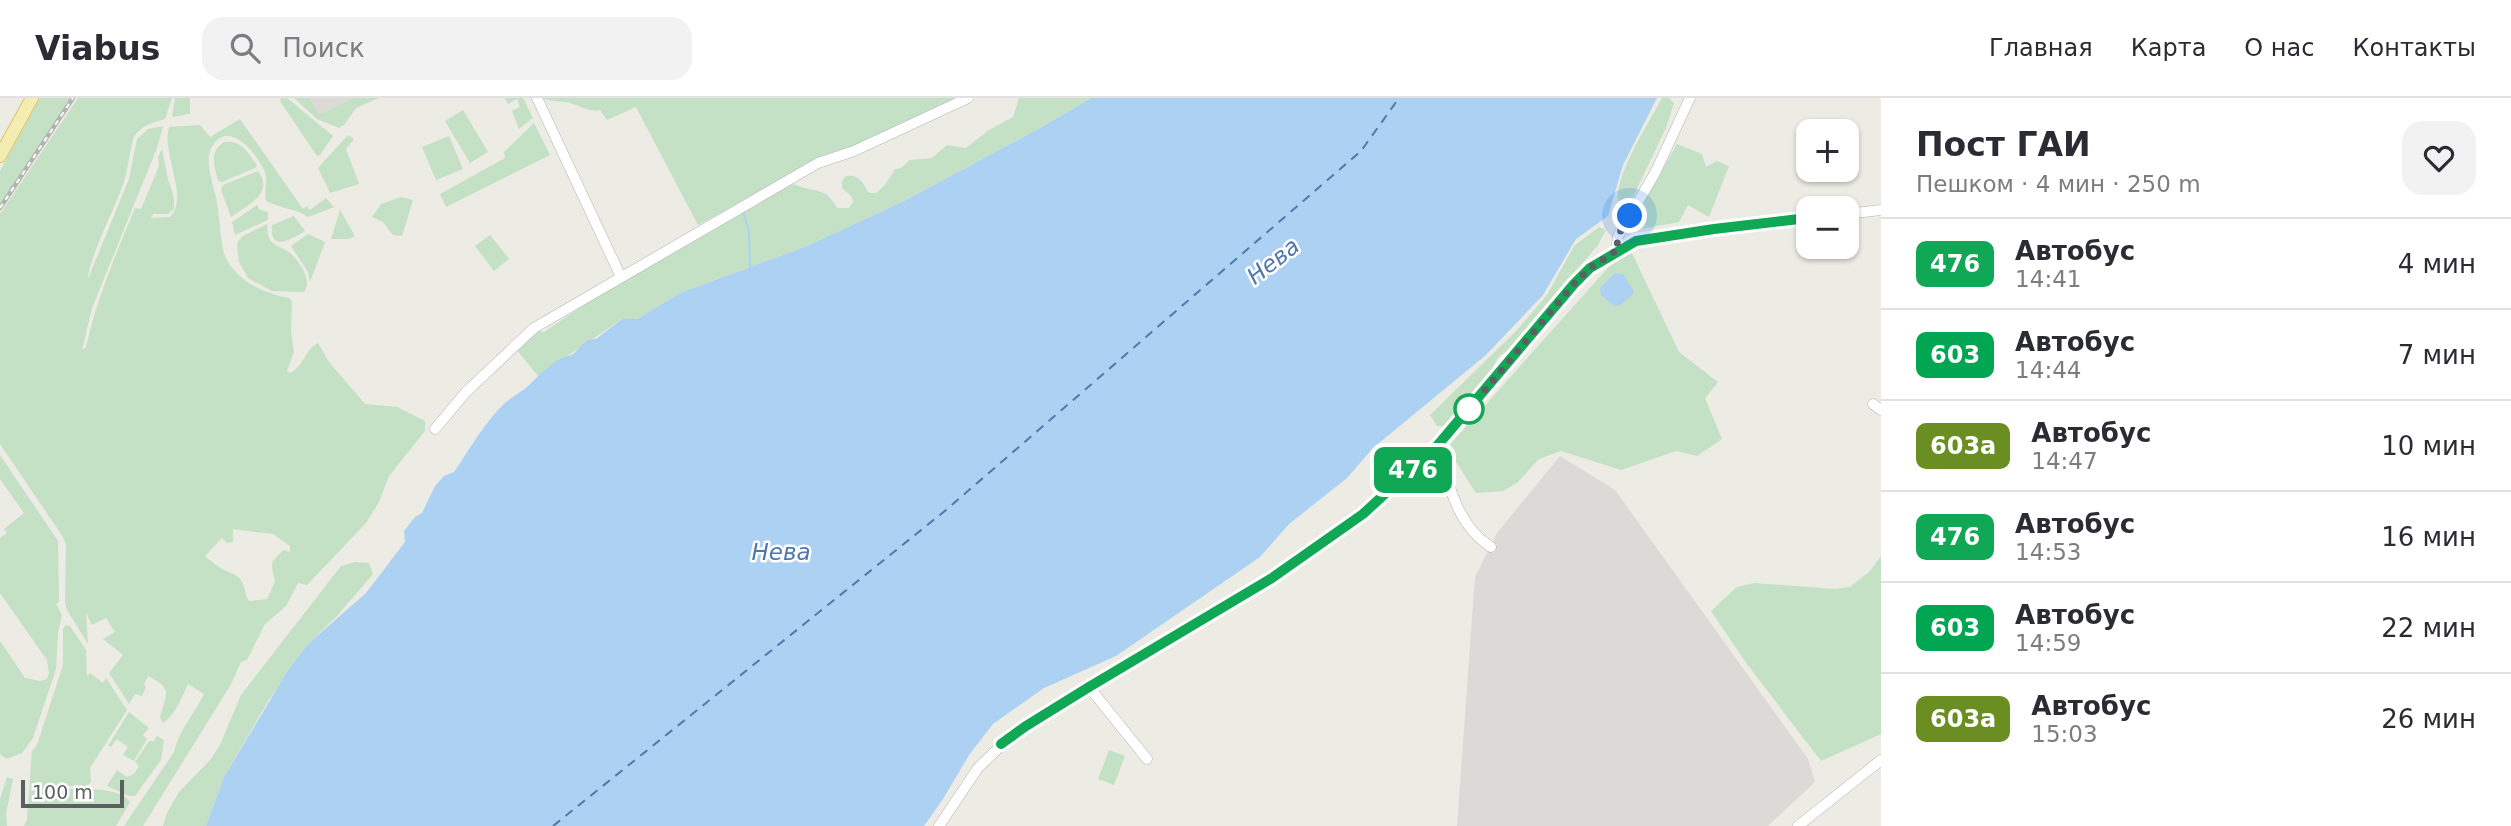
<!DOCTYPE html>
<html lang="ru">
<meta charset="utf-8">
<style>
body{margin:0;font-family:"DejaVu Sans",sans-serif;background:#f2f2f3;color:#2b2b33;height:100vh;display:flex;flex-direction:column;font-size:26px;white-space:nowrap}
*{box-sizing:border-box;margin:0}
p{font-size:23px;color:#7c7c81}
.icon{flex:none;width:38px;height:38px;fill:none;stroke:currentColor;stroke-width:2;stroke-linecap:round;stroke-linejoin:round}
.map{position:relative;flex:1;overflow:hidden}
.details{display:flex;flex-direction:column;background:#fff;width:630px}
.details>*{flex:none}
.badge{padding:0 14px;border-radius:10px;font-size:24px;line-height:46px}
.controls{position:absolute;left:1796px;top:21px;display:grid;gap:14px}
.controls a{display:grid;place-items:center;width:63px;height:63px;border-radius:14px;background:#fff;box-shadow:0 2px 5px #0004;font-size:35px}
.scale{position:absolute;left:21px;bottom:18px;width:103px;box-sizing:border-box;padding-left:7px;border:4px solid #5c5f62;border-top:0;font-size:19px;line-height:24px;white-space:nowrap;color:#5c5f62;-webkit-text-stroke:5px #fff;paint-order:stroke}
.you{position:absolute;width:35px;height:35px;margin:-18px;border:5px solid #fff;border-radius:50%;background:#1a73e8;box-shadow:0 0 0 10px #1a73e833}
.map>.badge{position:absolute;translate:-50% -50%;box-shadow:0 0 0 4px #fff}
.round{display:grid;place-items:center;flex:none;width:74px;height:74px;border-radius:21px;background:#f2f2f3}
.head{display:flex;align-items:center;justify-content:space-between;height:119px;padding:0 35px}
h1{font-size:33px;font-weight:700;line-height:52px}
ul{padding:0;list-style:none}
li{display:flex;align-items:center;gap:21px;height:91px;padding:0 35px;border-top:2px solid #e1e1e2}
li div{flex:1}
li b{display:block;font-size:26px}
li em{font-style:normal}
li .badge{min-width:77px;font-weight:700;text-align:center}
header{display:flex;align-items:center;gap:42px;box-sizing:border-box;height:98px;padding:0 35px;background:#fff;border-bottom:2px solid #e1e1e2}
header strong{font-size:33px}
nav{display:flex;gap:38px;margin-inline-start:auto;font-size:24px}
.search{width:490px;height:63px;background:#f2f2f3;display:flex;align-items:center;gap:18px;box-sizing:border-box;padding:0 24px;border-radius:21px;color:#7c7c81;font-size:26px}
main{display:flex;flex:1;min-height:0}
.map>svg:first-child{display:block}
.industrial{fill:#dbdad6}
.green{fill:#c4e1c5;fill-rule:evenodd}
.water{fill:#add1f3}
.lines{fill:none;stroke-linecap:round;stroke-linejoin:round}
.stream{stroke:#add1f3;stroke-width:2}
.ferry{stroke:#5078ab;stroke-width:2;stroke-dasharray:9 7;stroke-linecap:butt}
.minor-casing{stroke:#b1b4b7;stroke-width:11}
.major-casing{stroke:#dec46b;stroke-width:14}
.minor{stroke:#fff;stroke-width:10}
.major{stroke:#f4edb1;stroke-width:12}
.rail-casing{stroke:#b2b3b3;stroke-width:4.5}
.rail{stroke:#fff;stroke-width:2;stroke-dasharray:5;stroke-linecap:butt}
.line-casing{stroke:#fff;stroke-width:16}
.line{stroke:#10a855;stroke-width:10}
.walk{stroke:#5c5f62;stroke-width:7;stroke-dasharray:0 12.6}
.stop-dot{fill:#fff;stroke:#10a855;stroke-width:3.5}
.labels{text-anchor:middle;stroke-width:5;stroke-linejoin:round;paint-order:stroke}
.water-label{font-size:23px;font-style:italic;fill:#5078ab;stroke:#fff}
</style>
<header>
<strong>Viabus</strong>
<div class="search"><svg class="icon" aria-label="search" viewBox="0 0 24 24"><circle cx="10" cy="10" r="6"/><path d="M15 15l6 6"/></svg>Поиск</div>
<nav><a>Главная</a><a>Карта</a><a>О нас</a><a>Контакты</a></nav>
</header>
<main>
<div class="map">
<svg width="1881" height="728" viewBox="0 0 1881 728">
<rect width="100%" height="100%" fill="#ecebe4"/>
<g class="industrial">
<polygon points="303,0 365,0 321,22"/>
<polygon points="1560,358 1615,392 1808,661 1815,684 1768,728 1457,728 1475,479 1497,435"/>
</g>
<g class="green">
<polygon points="40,0 71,0 0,108 0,73"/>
<path d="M78,0h94l-7,21c-10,3 -22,6 -29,15 -5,5 -8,37 -12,47 -7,24 -36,78 -36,98l41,-100 8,-40 11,-10 15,-3 -6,22 -65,160 -10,42 4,-3c11,-49 30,-93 49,-139l6,1 18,-43 -1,-9 4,-8 6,30 6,19v10l-6,6h-15l-2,4 19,-1c20,-21 -9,-62 -1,-90l31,-2 10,12 30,-18 63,90 4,-3 3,4 16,-12 8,9 -26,10c-13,-9 -27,-8 -42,-16 -3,-10 3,-21 -2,-31 -7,-16 -34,-50 -51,-25 -10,14 0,37 3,52 3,16 4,32 6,48 5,32 39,48 67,53l3,3 -1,31 3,20 -7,19 3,2c14,-6 14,-23 28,-30l11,19 36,42 32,3 28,14v10l-36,45 -10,26 -13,21 -59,62 -9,-2 -12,23 -21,18 -18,36 -6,2 -11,24 -87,140h-19l50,-74c4,-20 21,-39 30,-58l-16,-10c-6,13 -12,30 -25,39l-3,-5c5,-23 15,-29 -12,-42l-4,8 2,3 -4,9 -7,-2 -6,10 -20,-31 14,-18 -20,-16 12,-7 -9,-14 -14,7 -6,-12 2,31 -21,-34 -2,-8 1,-57 -3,-8 -63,-93v-230zM233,431l40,5 17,12v6l-6,-2c-17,14 -12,14 -9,32l-8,17 -18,2c-5,-7 -3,-15 -9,-22 -5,-6 -9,-5 -16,-9 -6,-3 -13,-9 -19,-14l17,-18 5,5 6,-1z"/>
<polygon points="175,0 190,0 190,16 172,19"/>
<polygon points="281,0 287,0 333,38 320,57 317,58 280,3"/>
<polygon points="294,0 309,0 318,15 321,16 354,0 379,0 356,10 344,27 339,30 317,21"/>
<polygon points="505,0 523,0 533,20 519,31 512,13 520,9 517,1 508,6"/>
<path d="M541,0h416l-159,74 -100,53 -62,-118 -29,13 -7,-10c-13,3 -23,-7 -35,-8 -9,-1 -15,-1 -24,-4z"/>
<path d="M1019,0h72l-49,29 -138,74 -97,45 -127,47 -43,26h-15l-84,57 -22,-27 21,-18 7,1c79,-55 164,-104 250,-148 20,10 31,1 43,24h12l4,-6 -2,-6 -9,-8v-7l4,-5c14,-2 16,7 23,17h7l9,-8 10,-16 6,-1 9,-8 22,-2 15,-13 19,3 23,-18 24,-13z"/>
<path d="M1662,0h7l5,5 -8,25 -33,69 -4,6 -11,-2c-3,-27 31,-78 44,-103z"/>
<polygon points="463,12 488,54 470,65 445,23"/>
<polygon points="534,25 550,57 446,109 440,96 505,60 504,54"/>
<polygon points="348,37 354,41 346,51 359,86 330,95 318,70"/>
<polygon points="449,38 463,71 436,82 422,49"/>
<path d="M224,44c18,-2 23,10 33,23l-2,3 -33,14 -4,-1c-4,-16 -9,-29 6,-39z"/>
<polygon points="1677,46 1702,56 1706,69 1717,63 1729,68 1709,119 1688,107 1679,124 1641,131 1637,123 1639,113"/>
<path d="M258,73c17,22 -11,35 -27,46l-10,-27 2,-5z"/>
<polygon points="401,99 413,102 402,138 393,137 383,124 372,119 381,106"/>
<polygon points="257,107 260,112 268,114 268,122 235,137 232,124"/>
<polygon points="340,112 355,138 349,141 331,141"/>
<path d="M294,118l11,15c-13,8 -36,22 -33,-6z"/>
<path d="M267,126c1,6 0,12 4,17 5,6 13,7 19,12 10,9 23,28 14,39l-32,-1 -24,-13 -9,-16 -2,-16 1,-5 5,-5z"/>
<path d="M1599,129l7,3 -8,15 -91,107c-8,2 -12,8 -13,16l-50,58h-7l-7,-11 86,-84 31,-36 27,-49z"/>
<polygon points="308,136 325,144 310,184 308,174 291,148"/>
<polygon points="490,137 509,161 494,173 475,148"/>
<polygon points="1632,155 1679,254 1718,284 1705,300 1722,341 1697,358 1676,353 1621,372 1561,353 1539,361 1517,385 1503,393 1476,395 1447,350 1614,163"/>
<polygon points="0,357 58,443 59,504 56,506 62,517 58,534 56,571 33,640 22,655 6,661 0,656 0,543 25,580 40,583 47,581 49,575 47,562 0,495 0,440 7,435 4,431 24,415 0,381"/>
<polygon points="1881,458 1881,636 1821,663 1747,566 1711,513 1737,489 1754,485 1835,491 1850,489 1870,473"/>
<polygon points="355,464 369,465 373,476 336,519 309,545 268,603 224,679 206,728 163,728 167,715 179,694 211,661 220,647 241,597 341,468"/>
<path d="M66,527l4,1 16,24 1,26 3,-3 13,10 3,-5 21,32 -37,58 1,14 -6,5 -27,-2 -2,3c21,3 61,-4 74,14l-14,24h-92l3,-7 5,-68 5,-6 26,-80v-36z"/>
<polygon points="129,614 149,630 143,637 147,641 134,663 123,657 128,649 117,641 111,649 108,648"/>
<polygon points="157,638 164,642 161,662 135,698 129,698 107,688 117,672 127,679 134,676 139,668 135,664 149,643 154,643"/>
<polygon points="1109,652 1125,658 1114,687 1098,681"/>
<polygon points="7,679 13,681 6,716 7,728 0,728 0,701"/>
</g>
<g class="water">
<path d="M1091,0h566l-34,67 -15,51 -32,23 -33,56 -57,60 -113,93 -26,30 -58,46 -29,33 -144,99 -72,32 -51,36 -24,31 -26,44 -19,27h-718l18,-49 63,-105 22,-29 57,-50 39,-51 -1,-11 11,-14 7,-4 13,-27 9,-10 10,-4c16,-23 31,-51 52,-70 7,-6 16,-10 22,-16 13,-12 26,-28 44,-31 9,-7 12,-17 24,-16l26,-20h15l43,-26 127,-47 97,-45 138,-74z"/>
<polygon points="1615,175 1623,176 1633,191 1633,196 1619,208 1614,208 1601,197 1600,190"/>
</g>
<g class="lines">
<polyline class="stream" points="743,113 749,133 750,169"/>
<polyline class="ferry" points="553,728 946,412 1361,53 1399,0"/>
<defs>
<g id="minor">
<polyline points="537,0 621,179"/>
<polyline points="1846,116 1881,112"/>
<polyline points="1619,151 1617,146 1618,138 1655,75 1690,0"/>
<polyline points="1873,306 1881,312"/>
<polyline points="435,331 466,294 534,230 818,65 854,53 968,0"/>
<path d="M1437,348c12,37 19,79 54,101"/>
<polyline points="1089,589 1147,661"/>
<polyline points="939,728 978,670 1008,641 1089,589 1272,480 1363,416 1382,400 1437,348 1590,170 1636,143 1714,131 1808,120"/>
<polyline points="1798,728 1881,662"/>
</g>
<polyline id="major" points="0,58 32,0"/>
</defs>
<use href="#minor" class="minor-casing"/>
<use href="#major" class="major-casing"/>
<use href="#minor" class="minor"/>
<use href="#major" class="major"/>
<defs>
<polyline id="rail" points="0,110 73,0"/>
</defs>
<use href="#rail" class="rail-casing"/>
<use href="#rail" class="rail"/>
</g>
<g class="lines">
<defs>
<polyline id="line" points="1001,646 1026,628 1089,589 1272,480 1363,416 1437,348 1574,186 1590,170 1636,143 1714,131 1808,120"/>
</defs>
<use href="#line" class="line-casing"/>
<use href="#line" class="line"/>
<path class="walk" d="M1469,311l105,-125 16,-16 29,-19c-6,-11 5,-23 11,-33"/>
</g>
<circle class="stop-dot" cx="1469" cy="311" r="14"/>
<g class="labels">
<g class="water-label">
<text transform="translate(1273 163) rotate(-38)" y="8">Нева</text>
<text x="781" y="462">Нева</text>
</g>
</g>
</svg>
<div class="controls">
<a>+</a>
<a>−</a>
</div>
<div class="scale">100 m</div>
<div class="you" style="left:1630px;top:118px"></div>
<b class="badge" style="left:1413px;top:372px;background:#10a855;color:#fff">476</b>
</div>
<section class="details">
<div class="head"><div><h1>Пост ГАИ</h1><p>Пешком · 4 мин · 250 m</p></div><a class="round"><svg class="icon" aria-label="heart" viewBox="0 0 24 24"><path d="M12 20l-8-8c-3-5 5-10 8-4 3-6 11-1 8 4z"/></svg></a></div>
<ul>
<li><span class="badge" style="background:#10a855;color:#fff">476</span><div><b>Автобус</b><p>14:41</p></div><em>4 мин</em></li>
<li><span class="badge" style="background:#00a651;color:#fff">603</span><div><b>Автобус</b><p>14:44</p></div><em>7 мин</em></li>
<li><span class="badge" style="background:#6b8e23;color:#fff">603а</span><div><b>Автобус</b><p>14:47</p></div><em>10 мин</em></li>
<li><span class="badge" style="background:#10a855;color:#fff">476</span><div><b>Автобус</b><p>14:53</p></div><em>16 мин</em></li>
<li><span class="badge" style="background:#00a651;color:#fff">603</span><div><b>Автобус</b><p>14:59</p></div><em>22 мин</em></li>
<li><span class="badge" style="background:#6b8e23;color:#fff">603а</span><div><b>Автобус</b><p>15:03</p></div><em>26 мин</em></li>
</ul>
</section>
</main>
